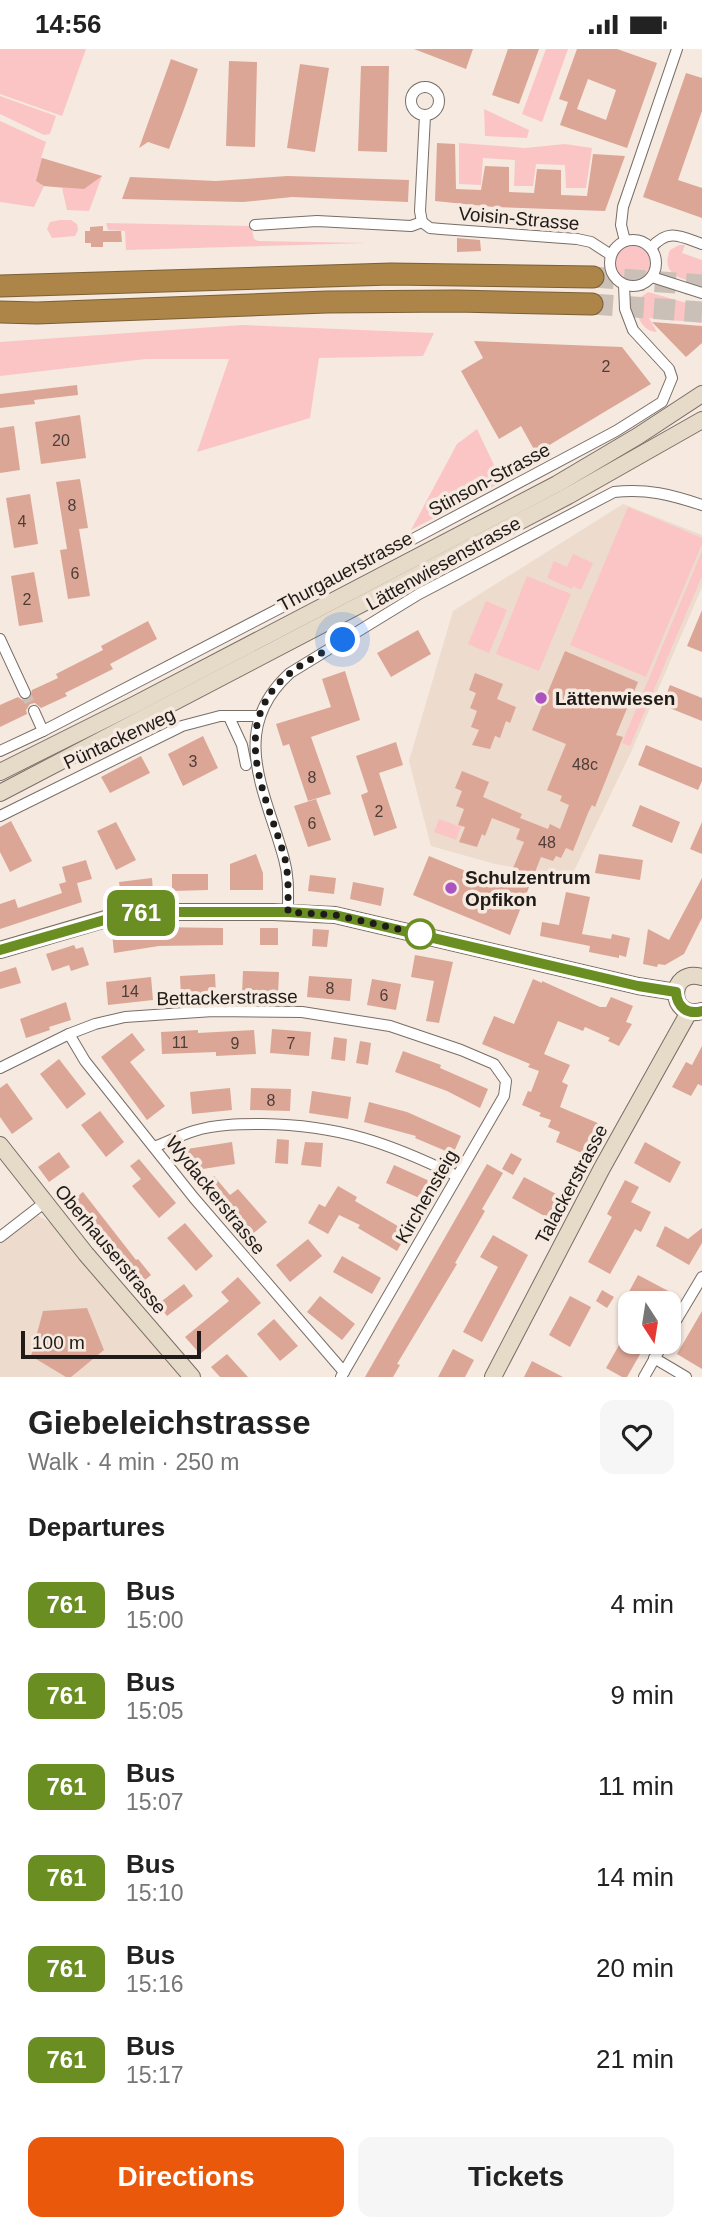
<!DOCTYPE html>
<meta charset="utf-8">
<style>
body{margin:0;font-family:Arial,sans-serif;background:#f6f6f6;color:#222;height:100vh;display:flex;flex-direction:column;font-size:26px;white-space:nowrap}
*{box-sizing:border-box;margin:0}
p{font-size:23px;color:#767676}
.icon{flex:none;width:38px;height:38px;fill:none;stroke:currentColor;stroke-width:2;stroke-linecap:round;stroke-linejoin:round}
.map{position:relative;height:1328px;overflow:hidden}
.details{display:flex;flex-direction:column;background:#fff;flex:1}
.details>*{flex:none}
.badge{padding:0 14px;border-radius:10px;font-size:24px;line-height:46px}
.needle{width:46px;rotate:168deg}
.tools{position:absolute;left:618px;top:1242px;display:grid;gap:14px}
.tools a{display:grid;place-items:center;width:63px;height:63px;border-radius:14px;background:#fff;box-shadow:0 2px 5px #0004;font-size:35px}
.scale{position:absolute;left:21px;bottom:18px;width:180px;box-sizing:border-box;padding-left:7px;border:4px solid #1f1b18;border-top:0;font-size:19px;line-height:24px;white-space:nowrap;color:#1f1b18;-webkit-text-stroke:5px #f5e9e0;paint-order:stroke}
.you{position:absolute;width:35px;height:35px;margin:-18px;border:5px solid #fff;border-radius:50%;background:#1a73e8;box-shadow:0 0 0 10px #1a73e833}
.map>.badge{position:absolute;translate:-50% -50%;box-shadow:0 0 0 4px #fff}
h2{padding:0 28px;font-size:26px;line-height:63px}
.round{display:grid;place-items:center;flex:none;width:74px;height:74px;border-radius:14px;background:#f6f6f6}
.head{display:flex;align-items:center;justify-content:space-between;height:119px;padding:0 28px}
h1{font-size:33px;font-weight:700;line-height:52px}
.action{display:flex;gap:14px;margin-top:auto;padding:14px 28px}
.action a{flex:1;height:80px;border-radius:14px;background:#ea580c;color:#fff;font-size:28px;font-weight:700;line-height:80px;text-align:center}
.action a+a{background:#f6f6f6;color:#222}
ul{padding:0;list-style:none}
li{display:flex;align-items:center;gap:21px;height:91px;padding:0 28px}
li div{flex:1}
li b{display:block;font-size:26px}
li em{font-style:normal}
li .badge{min-width:77px;font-weight:700;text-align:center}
.status{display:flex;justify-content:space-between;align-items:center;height:49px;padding:0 35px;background:#fff;direction:ltr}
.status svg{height:19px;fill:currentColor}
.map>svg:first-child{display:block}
.built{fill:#eddbcd}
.green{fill:#fbc5c6}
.building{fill:#dca696;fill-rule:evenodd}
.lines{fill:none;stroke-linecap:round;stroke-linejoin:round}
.street-tunnel{stroke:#cac0b8;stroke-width:10;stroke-dasharray:10 5;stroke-linecap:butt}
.highway-tunnel{stroke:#cac0b8;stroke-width:21;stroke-dasharray:21 10;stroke-linecap:butt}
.street-casing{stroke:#786e66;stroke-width:12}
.secondary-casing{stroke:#786e66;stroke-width:18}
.highway-casing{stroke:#7b6037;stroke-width:23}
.street{stroke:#fff;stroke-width:10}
.secondary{stroke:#e6dac8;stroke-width:16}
.highway{stroke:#ad8548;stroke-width:21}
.line-casing{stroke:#fff;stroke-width:16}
.line{stroke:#6b8e23;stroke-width:10}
.walk{stroke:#1f1b18;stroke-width:7;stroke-dasharray:0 12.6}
.poi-dot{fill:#ab54c1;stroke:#f5e9e0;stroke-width:2.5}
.stop-dot{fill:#fff;stroke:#6b8e23;stroke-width:3.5}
.labels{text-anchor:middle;stroke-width:7;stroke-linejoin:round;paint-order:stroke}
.number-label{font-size:16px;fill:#4e3e38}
.street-label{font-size:19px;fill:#1f1b18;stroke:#f5e9e0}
.poi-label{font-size:19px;font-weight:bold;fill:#1f1b18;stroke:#f5e9e0;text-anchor:start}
</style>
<div class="status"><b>14:56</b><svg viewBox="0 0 49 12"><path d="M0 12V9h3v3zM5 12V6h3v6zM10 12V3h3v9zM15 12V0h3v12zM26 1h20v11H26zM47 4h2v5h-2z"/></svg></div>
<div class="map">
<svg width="702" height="1328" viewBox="0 0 702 1328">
<rect width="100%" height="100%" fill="#f5e9e0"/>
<g class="built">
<polygon points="623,455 702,486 702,538 632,701 571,828 495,815 431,797 409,712 453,562"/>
<polygon points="37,1166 51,1174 182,1328 0,1328 0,1193 21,1175"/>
</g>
<g class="green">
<polygon points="0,0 86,0 62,67 0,45"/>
<polygon points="546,0 568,0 542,73 522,65"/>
<polygon points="0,47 56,67 50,85 44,86 0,65"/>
<polygon points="484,60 529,81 527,89 485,87"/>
<polygon points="0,72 46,93 41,109 102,127 89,162 67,161 62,139 44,137 34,158 0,153"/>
<polygon points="459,94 525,99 565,95 592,99 586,139 566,139 565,116 536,115 533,137 514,137 515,111 483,109 481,136 459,135"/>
<polygon points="60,171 71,171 77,175 78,181 75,187 52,189 47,180 50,173"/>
<polygon points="106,174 251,177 254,190 258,192 367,194 126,201 125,182 108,181"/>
<path d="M679,196h6l-3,8 20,7v24c-21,-5 -42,-9 -32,-34z"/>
<circle cx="633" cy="214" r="17"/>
<path d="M648,243l39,11 15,2v18l-53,-5 8,14c-16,-1 -22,-18 -20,-32z"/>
<polygon points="242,276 434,284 423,307 319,309 310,369 197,403 229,310 146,310 0,327 0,293"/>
<polygon points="477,380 502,433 411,481 457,395"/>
<polygon points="628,458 702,489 702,495 646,628 570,596"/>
<polygon points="702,502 702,527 630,697 622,694"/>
<polygon points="573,505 593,514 581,541 573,537 572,540 547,529 554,512 567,518"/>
<polygon points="527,527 571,545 539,622 496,605"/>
<polygon points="486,552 507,561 489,604 468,595"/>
<polygon points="439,770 461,778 456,791 434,783"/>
</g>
<g class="building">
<polygon points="414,0 473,0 466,20"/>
<polygon points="508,0 539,0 519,55 492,46"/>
<path d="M577,0h40l40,14 -30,85 -67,-23 8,-23 -9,-3zM588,30l28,11 -10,30 -29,-11z"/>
<polygon points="171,10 198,20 184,60 169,100 148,93 139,99"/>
<polygon points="229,12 257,13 255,98 226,97"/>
<polygon points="300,15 329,19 315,103 287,99"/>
<polygon points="361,17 389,17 387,103 358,102"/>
<polygon points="686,24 702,29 702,62 678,131 702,139 702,169 643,148"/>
<polygon points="437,94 455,95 456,140 481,141 485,117 509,118 509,143 534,144 537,120 561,121 561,146 587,147 593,105 625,107 605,162 494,158 435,152"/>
<polygon points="42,109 102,127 84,140 44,137 36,132"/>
<polygon points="288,127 409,131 408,153 292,148 243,153 122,150 130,128 216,132"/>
<polygon points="103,177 103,182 121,182 122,193 103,193 103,198 91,198 91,194 85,194 85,182 90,182 90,178"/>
<polygon points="457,189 480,191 481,202 457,203"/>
<polygon points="652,273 702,277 702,294 686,308"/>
<polygon points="474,292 622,298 651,335 536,404 521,377 499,390 461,322 483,309"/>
<polygon points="77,336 78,346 34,351 35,355 0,359 0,345"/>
<polygon points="80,366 86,409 41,415 35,373"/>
<polygon points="14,377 20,421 0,424 0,379"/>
<polygon points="80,430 88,479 79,480 90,547 68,550 60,501 67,500 56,433"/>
<polygon points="30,445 38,495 14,499 6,449"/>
<polygon points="34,523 43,573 19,577 11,527"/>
<polygon points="702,561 702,603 687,597"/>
<polygon points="148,572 157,590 110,615 113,620 65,644 67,647 41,659 35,654 30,655 26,661 27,665 0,678 0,656 18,648 24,652 29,651 32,641 58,629 56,625 103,601 101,597"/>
<polygon points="418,581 431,605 391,628 377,604"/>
<polygon points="565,602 638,633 616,686 623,688 595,758 592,756 588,764 573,802 566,799 561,809 556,807 553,812 541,808 510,886 413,846 429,807 505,838 524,793 516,790 520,780 492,769 485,787 482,785 477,798 459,793 465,778 458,776 464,760 456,757 462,742 455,739 462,722 489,733 483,748 522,765 520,769 548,780 550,775 560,780 569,756 560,752 562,747 547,741 566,695 532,681"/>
<polygon points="345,622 360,671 311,688 331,745 308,752 289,695 283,697 276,675 331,658 322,630"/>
<polygon points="475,624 503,635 497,650 516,658 510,674 506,672 500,689 495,687 490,700 472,696 479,681 471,678 477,662 470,659 476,644 469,641"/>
<polygon points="670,636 702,649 702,672 662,656"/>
<polygon points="203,687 218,719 183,737 168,705"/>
<polygon points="396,693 403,716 379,724 397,779 374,787 361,746 368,743 356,707"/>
<polygon points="646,696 702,719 702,732 698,741 638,716"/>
<polygon points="141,707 150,724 110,744 101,728"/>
<polygon points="316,750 331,791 308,798 294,757"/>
<polygon points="640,756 680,773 672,794 632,777"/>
<polygon points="11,772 32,812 10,823 0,803 0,778"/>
<polygon points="116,773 136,811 116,821 97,782"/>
<polygon points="702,773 702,805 690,800"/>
<polygon points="256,805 263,824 263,841 230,841 230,815"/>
<polygon points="599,805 643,811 640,831 595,824"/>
<polygon points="86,811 92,830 77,834 82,853 0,880 0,855 15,850 18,859 62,844 59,835 66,833 62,818"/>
<polygon points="172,825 208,825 208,841 172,842"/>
<polygon points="310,826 336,829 334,845 308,842"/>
<polygon points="152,829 153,843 121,847 119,833"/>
<polygon points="702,829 702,869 684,905 665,916 658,915 657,918 643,915 648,880 669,891"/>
<polygon points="353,833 384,839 381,857 350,850"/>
<polygon points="566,843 590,848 582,885 611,890 612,885 630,889 626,908 619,906 619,909 589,903 590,897 540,887 542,873 559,876"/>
<polygon points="156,878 223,879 223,896 159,897 114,904 112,884"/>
<rect x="260" y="879" width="18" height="17"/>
<polygon points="313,880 329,881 327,898 312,897"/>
<polygon points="74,896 76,900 83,898 89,916 71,922 69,916 52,922 46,905"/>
<polygon points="415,906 453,913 439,974 426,972 434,932 411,928"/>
<polygon points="16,918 21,934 0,940 0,923"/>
<polygon points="243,922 279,923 278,946 242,945"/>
<polygon points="215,925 216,947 181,949 180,927"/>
<polygon points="309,927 352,930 350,952 307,948"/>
<polygon points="151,928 153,951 108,956 106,933"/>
<polygon points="372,930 401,935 396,961 367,956"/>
<polygon points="533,930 542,934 542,932 600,958 606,958 611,948 633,957 626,973 632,975 619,997 608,992 610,989 585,978 583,982 558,972 544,1005 570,1016 562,1033 568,1036 560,1058 600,1075 584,1105 556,1093 560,1083 548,1078 551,1071 539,1067 541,1064 522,1056 528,1042 531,1043 539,1022 528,1018 530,1015 482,995 494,967 514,975"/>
<polygon points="66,953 71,971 49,978 50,981 26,989 20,970"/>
<polygon points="272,980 311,983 309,1007 270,1004"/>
<polygon points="198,981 198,984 254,981 256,1005 216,1007 216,1003 162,1005 161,983"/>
<polygon points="132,984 145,1001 130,1013 165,1057 147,1071 101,1008"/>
<polygon points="334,988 347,990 345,1012 331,1010"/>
<polygon points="360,992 371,994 368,1016 356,1014"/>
<polygon points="702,997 702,1037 698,1035 691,1047 672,1038 686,1013 692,1016"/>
<polygon points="403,1002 441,1016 440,1019 488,1040 480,1059 447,1042 395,1023"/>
<polygon points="59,1010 86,1045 67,1060 40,1025"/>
<polygon points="7,1034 33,1070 12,1085 0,1068 0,1039"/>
<polygon points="230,1039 232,1061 192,1065 190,1043"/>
<polygon points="251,1039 291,1040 290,1062 250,1061"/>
<polygon points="312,1042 351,1048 348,1070 309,1064"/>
<polygon points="369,1053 407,1063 461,1087 453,1105 415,1089 416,1087 364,1073"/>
<polygon points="100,1062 124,1093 106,1108 81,1076"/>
<polygon points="277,1090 289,1091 288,1115 275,1114"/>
<polygon points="232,1093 235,1115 190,1122 187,1100"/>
<polygon points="305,1093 323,1094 321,1118 301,1116"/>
<polygon points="645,1093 681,1113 670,1134 634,1114"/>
<polygon points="59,1103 70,1118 49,1133 38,1118"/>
<polygon points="511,1104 522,1110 513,1126 502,1120"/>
<polygon points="139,1110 176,1154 159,1169 132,1137 141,1130 130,1117"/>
<polygon points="487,1115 503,1124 482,1160 485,1162 455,1214 457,1215 397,1315 400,1316 393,1328 365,1328"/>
<polygon points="394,1116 434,1134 426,1152 386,1134"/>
<polygon points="214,1127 230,1146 238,1140 267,1173 250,1187 205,1135"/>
<polygon points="524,1128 560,1147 548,1169 512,1149"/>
<polygon points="625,1131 639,1138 631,1153 651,1163 641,1183 635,1180 610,1225 588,1213 612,1168 607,1165"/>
<polygon points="338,1137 357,1148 355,1152 408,1183 397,1202 358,1179 360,1176 339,1166 328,1185 308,1174 319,1155 325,1158"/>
<polygon points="83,1143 136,1211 138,1210 151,1226 140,1235 118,1209 116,1211 69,1154"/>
<polygon points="185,1174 213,1207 196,1222 167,1189"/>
<polygon points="665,1177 688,1190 702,1179 702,1194 689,1216 656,1197"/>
<polygon points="493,1186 528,1206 482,1293 463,1283 498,1218 480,1208"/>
<polygon points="308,1190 322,1207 290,1233 276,1216"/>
<polygon points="342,1207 381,1229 372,1245 333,1223"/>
<polygon points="638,1226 674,1245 669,1255 634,1255 625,1250"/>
<polygon points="238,1228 261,1254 200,1305 185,1288 229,1252 221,1243"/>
<polygon points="184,1235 193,1247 167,1267 158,1255"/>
<polygon points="602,1241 614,1248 607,1259 596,1252"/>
<polygon points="320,1247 355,1275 342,1291 307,1263"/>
<polygon points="570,1247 591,1258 570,1298 549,1286"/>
<polygon points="87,1259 104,1301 71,1328 66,1328 31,1307 43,1262"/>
<polygon points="702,1262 702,1320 677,1305"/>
<polygon points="274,1270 298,1297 280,1312 257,1285"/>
<polygon points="630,1277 630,1293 647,1293 627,1328 622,1328 606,1319"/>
<polygon points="453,1300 474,1311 465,1328 438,1328"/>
<polygon points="227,1305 248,1328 220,1328 211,1318"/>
<polygon points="532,1312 563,1328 524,1328"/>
</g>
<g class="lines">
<polyline class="street-tunnel" points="25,644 34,662"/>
<g class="highway-tunnel">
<polyline points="593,228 702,236"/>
<polyline points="592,255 702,263"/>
</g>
<defs>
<g id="street">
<circle cx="425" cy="52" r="14"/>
<polyline points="422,173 430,179 441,180 577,190 591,193 611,206"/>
<polyline points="422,173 420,162 425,67"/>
<polyline points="255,176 317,172 411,177 422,173"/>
<circle cx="633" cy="214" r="23"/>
<polyline points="625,192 621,176 623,158 677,0"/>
<path d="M651,199c17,-20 29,-12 51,-4"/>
<polyline points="652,228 702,244"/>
<polyline points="0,590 25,644"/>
<polyline points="34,662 43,682"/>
<polyline points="229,668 242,696 246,716"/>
<polyline points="0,702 43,682 396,499 616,382 662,353 672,329 669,320 633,281 625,260 624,236"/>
<polyline points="0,767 182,677 220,667 260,667"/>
<path d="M288,863c0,-18 1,-35 -4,-53 -18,-67 -57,-129 6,-186l129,-79 195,-102c32,-4 58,3 88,13"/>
<polyline points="69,985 85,1012 194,1149 344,1323"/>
<polyline points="0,1019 69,985 95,975 125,968 213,962 302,963 390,977 461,1001 494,1015 506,1032 504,1047 341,1328"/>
<path d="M154,1098c13,-5 27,-12 40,-16 22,-7 47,-7 69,-7 76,1 126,19 194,52"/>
<polyline points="0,1188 44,1154"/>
<polyline points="668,1285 702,1228"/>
<polyline points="654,1309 686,1328"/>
<polyline points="644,1328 664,1293"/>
</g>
<g id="secondary">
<polyline points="0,723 134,656 557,435 638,387 702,345"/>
<polyline points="0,744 568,447 702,371"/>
<polyline points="0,901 109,869 154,863 273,863 335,866 638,937 676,943"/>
<path d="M702,928c-35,-10 -34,44 0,34"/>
<polyline points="0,1096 86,1205 192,1328"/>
<polyline points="493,1328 602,1119 689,963"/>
</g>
<g id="highway">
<polyline points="0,237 391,225 593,228"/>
<polyline points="0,263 37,264 327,253 456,252 592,255"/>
</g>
</defs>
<use href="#street" class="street-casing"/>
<use href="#secondary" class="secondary-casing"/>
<use href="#highway" class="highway-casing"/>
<use href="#street" class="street"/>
<use href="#secondary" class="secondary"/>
<use href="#highway" class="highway"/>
</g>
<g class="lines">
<defs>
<path id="line" d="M0,901l122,-35 32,-3h134l47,3 303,71 38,6c1,15 11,23 26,19"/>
</defs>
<use href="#line" class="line-casing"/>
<use href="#line" class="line"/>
<path class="walk" d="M343,591c-21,14 -49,26 -66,45 -46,52 -7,119 8,174 4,18 3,35 3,53l47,3 85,19"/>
</g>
<g class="poi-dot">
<circle cx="541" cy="649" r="7"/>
<circle cx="451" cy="839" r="7"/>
</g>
<circle class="stop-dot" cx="420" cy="885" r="14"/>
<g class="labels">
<g class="number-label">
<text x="606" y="323">2</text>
<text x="61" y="397">20</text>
<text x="72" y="462">8</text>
<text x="22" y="478">4</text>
<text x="75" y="530">6</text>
<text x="27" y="556">2</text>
<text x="193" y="718">3</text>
<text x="585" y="721">48c</text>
<text x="312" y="734">8</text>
<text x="379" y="768">2</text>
<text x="312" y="780">6</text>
<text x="547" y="799">48</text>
<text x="330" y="945">8</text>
<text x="130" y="948">14</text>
<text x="384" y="952">6</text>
<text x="180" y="999">11</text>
<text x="235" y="1000">9</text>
<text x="291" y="1000">7</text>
<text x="271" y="1057">8</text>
</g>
<g class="street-label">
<text transform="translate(519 169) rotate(5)" y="7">Voisin-Strasse</text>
<text transform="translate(489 430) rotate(-28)" y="7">Stinson-Strasse</text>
<text transform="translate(443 514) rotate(-29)" y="7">Lättenwiesenstrasse</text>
<text transform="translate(345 522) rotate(-28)" y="7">Thurgauerstrasse</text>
<text transform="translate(119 689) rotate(-25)" y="7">Püntackerweg</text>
<text transform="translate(227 948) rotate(-1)" y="7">Bettackerstrasse</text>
<text transform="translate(571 1135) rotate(-62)" y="7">Talackerstrasse</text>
<text transform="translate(216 1146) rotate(51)" y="7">Wydackerstrasse</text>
<text transform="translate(426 1147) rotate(-60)" y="7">Kirchensteig</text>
<text transform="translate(111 1200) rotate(50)" y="7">Oberhauserstrasse</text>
</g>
<g class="poi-label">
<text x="555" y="656">Lättenwiesen</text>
<text x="465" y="835">Schulzentrum<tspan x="465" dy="22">Opfikon</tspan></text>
</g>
</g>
</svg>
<div class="tools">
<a><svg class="needle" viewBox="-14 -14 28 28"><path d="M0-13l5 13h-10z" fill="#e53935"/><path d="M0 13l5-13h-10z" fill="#767676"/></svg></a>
</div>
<div class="scale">100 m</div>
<div class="you" style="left:343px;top:591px"></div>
<b class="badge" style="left:141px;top:864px;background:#6b8e23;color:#fff">761</b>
</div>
<section class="details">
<div class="head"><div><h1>Giebeleichstrasse</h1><p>Walk · 4 min · 250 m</p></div><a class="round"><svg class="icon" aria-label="heart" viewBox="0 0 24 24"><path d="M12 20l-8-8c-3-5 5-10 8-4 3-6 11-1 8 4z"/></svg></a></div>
<h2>Departures</h2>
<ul>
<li><span class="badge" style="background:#6b8e23;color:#fff">761</span><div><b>Bus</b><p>15:00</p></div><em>4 min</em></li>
<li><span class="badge" style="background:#6b8e23;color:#fff">761</span><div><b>Bus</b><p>15:05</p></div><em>9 min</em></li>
<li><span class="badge" style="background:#6b8e23;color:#fff">761</span><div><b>Bus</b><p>15:07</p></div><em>11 min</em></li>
<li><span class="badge" style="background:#6b8e23;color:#fff">761</span><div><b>Bus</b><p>15:10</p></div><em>14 min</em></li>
<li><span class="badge" style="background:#6b8e23;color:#fff">761</span><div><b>Bus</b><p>15:16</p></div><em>20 min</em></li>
<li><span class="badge" style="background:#6b8e23;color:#fff">761</span><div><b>Bus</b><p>15:17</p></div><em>21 min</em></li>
</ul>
<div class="action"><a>Directions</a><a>Tickets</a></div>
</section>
